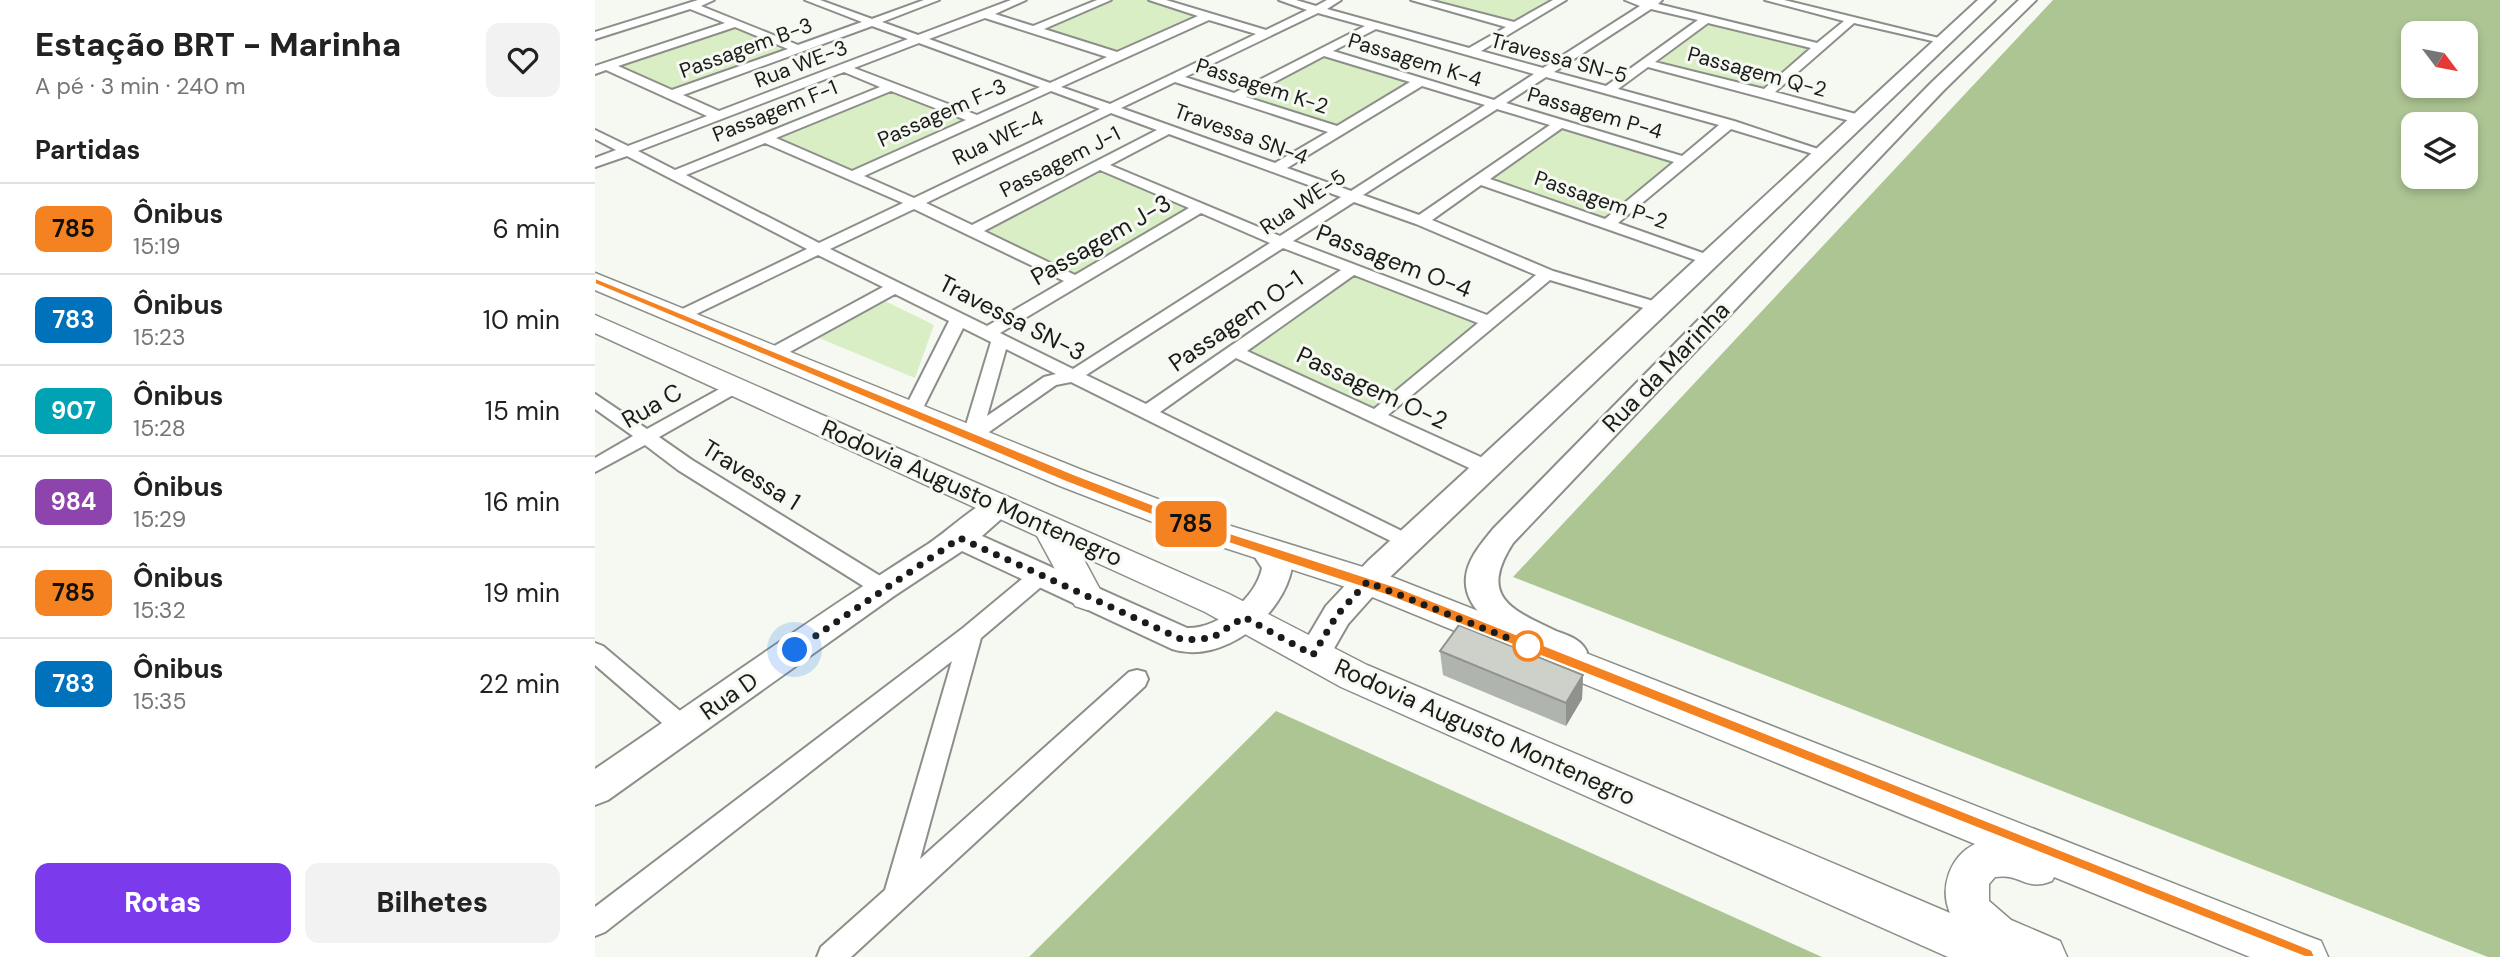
<!DOCTYPE html>
<html lang="pt">
<meta charset="utf-8">
<style>
body{margin:0;font-family:"DM Sans",sans-serif;background:#f2f2f2;color:#222;height:100vh;display:flex;flex-direction:column;font-size:26px;white-space:nowrap}
*{box-sizing:border-box;margin:0}
p{font-size:23px;color:#767676}
.icon{flex:none;width:38px;height:38px;fill:none;stroke:currentColor;stroke-width:2;stroke-linecap:round;stroke-linejoin:round}
.map{position:relative;flex:1;overflow:hidden}
.panel{display:flex;flex-direction:column;background:#fff;width:595px}
.panel>*{flex:none}
.badge{padding:0 14px;border-radius:10px;font-size:24px;line-height:46px}
.needle{width:46px;rotate:122deg}
.buttons{position:absolute;left:1806px;top:21px;display:grid;gap:14px}
.buttons a{display:grid;place-items:center;width:77px;height:77px;border-radius:14px;background:#fff;box-shadow:0 4px 10px #0003;font-size:35px}
.you{position:absolute;width:35px;height:35px;margin:-18px;border:5px solid #fff;border-radius:50%;background:#1a73e8;box-shadow:0 0 0 10px #1a73e833}
.map>.badge{position:absolute;translate:-50% -50%;box-shadow:0 0 0 4px #fff}
h2{padding:0 35px;font-size:26px;line-height:63px}
.round{display:grid;place-items:center;flex:none;width:74px;height:74px;border-radius:14px;background:#f2f2f2}
.summary{display:flex;align-items:center;justify-content:space-between;height:119px;padding:0 35px}
h1{font-size:33px;font-weight:800;line-height:52px}
.cta{display:flex;gap:14px;margin-top:auto;padding:14px 35px}
.cta a{flex:1;height:80px;border-radius:14px;background:#7c3aed;color:#fff;font-size:28px;font-weight:800;line-height:80px;text-align:center}
.cta a+a{background:#f2f2f2;color:#222}
ul{padding:0;list-style:none}
li{display:flex;align-items:center;gap:21px;height:91px;padding:0 35px;border-top:2px solid #e0e0e0}
li div{flex:1}
li b{display:block;font-size:26px}
li em{font-style:normal}
li .badge{min-width:77px;font-weight:700;text-align:center}
main{display:flex;flex:1;min-height:0}
.map>svg:first-child{display:block}
.green{fill:#daeec6}
.forest{fill:#adc593;fill-rule:evenodd}
.lines{fill:none;stroke-linecap:round;stroke-linejoin:round}
.street-casing{stroke:#8c8f89;stroke-width:4}
.secondary-casing{stroke:#8c8f89;stroke-width:4}
.primary-casing{stroke:#8c8f89;stroke-width:3}
.street{fill:#fff;fill-rule:evenodd}
.secondary{fill:#fff;fill-rule:evenodd}
.primary{fill:#fff;fill-rule:evenodd}
.wall{fill:#b0b4ae}
.shaded-wall{fill:#90928d}
.building{fill:#cdd1ca;stroke:#90928d;stroke-width:2}
.line{fill:#f58220;stroke:#fff;stroke-width:2}
.walk{stroke:#1a1c19;stroke-width:7;stroke-dasharray:0 12.6}
.stop-dot{fill:#fff;stroke:#f58220;stroke-width:3.5}
.labels{text-anchor:middle;stroke-width:6;stroke-linejoin:round;paint-order:stroke}
.far-street-label{font-size:21px;fill:#1a1c19;stroke:#f5f9f2}
.street-label{font-size:24px;fill:#1a1c19;stroke:#f5f9f2}
</style>
<main>
<section class="panel">
<div class="summary"><div><h1>Estação BRT - Marinha</h1><p>A pé · 3 min · 240 m</p></div><a class="round"><svg class="icon" aria-label="heart" viewBox="0 0 24 24"><path d="M12 20l-8-8c-3-5 5-10 8-4 3-6 11-1 8 4z"/></svg></a></div>
<h2>Partidas</h2>
<ul>
<li><span class="badge" style="background:#f58220;color:#111">785</span><div><b>Ônibus</b><p>15:19</p></div><em>6 min</em></li>
<li><span class="badge" style="background:#0072bc;color:#fff">783</span><div><b>Ônibus</b><p>15:23</p></div><em>10 min</em></li>
<li><span class="badge" style="background:#00a3b4;color:#fff">907</span><div><b>Ônibus</b><p>15:28</p></div><em>15 min</em></li>
<li><span class="badge" style="background:#8e44ad;color:#fff">984</span><div><b>Ônibus</b><p>15:29</p></div><em>16 min</em></li>
<li><span class="badge" style="background:#f58220;color:#111">785</span><div><b>Ônibus</b><p>15:32</p></div><em>19 min</em></li>
<li><span class="badge" style="background:#0072bc;color:#fff">783</span><div><b>Ônibus</b><p>15:35</p></div><em>22 min</em></li>
</ul>
<div class="cta"><a>Rotas</a><a>Bilhetes</a></div>
</section>
<div class="map">
<svg width="1905" height="957" viewBox="0 0 1905 957">
<rect width="100%" height="100%" fill="#f5f9f2"/>
<g class="green">
<polygon points="511,0 559,0 613,16 525,57 437,30"/>
<polygon points="831,0 966,0 921,26"/>
<polygon points="1110,20 1224,47 1171,93 1051,63"/>
<polygon points="139,24 203,49 79,94 12,66"/>
<polygon points="728,52 826,81 744,131 639,98"/>
<polygon points="295,87 382,120 255,177 169,138"/>
<polygon points="965,124 1089,161 1014,223 885,180"/>
<polygon points="504,165 606,207 481,281 377,231"/>
<polygon points="758,269 895,322 781,416 639,351"/>
<polygon points="284,298 339,325 320,378 217,335"/>
</g>
<g class="forest">
<path d="M1458,0h447v957h-12l-975,-380zM1818,33h53v53h-53zM1818,124h53v53h-53z"/>
<polygon points="681,711 1227,957 434,957"/>
</g>
<g class="lines">
<defs>
<g id="street">
<path d="M103,0h16l-13,6 97,39 64,-23 -57,-22h15l52,19 52,-19h15l-57,22 36,13 93,-35h15l-31,14 38,12 64,-26h14l-67,29 73,23 81,-36 -49,-16h17l100,30 41,-20 -28,-10h17l20,6 11,-6h14l-14,9 142,39 37,-21 -95,-27h18l85,22 39,-22h13l-85,51 62,17 97,-62 -15,-6h37l-4,4 159,39 27,-22 -79,-21h19l163,40 -6,3 -87,-20 -79,69 88,24v6l-5,1 -210,-56 -30,22 116,32 96,32 -7,4 -92,-28 -113,94 96,34 3,3 -3,3h-10l-223,-78 -49,35 121,51 110,33 2,3 -8,5 -107,-32 -162,135 108,49 3,5 -3,5h-14l-246,-116 -76,54 256,126 3,5 -3,5 -7,2 -338,-168 -15,3 -77,54h-14l-2,-4 28,-93 -28,-14 -42,84 -3,4h-12l-3,-4 46,-91 -54,-27 -118,65h-12l-3,-4 3,-4 118,-64 -65,-32 -132,64h-12l-2,-3 2,-3 133,-64 -180,-93 -32,11v-9l21,-8 -21,-11v-9l33,16 79,-30 -101,-46 -11,4v-8l130,-43 -35,-14 -95,30v-7zM1056,9l47,11 -92,66 -52,-14zM723,13l47,13 -131,67 -49,-16zM390,18l122,39 -57,26 -121,-44zM614,20l47,14 -146,70 -49,-17zM1113,23l103,25 -47,41 -109,-27zM277,26l36,13 -189,72 -36,-16zM140,27l53,22 -116,41 -54,-24zM781,29l158,45 -40,26 -161,-49zM324,43l121,44 -63,28 -123,-47zM729,56l86,26 -73,44 -91,-29zM249,72l36,15 -205,83 -37,-19zM951,77l173,48 -37,31 -176,-53zM580,82l153,50 -53,31 -154,-55zM827,86l63,19 -134,86 -64,-23zM296,91l75,29 -114,51 -76,-33zM456,91l49,18 -186,89 -50,-22zM902,109l53,16 -131,90 -56,-20zM516,113l46,17 -185,95 -46,-22zM967,128l112,34 -69,57 -115,-40zM574,134l172,63 -61,39 -170,-71zM170,143l138,60 -84,40 -133,-68zM505,170l89,38 -114,67 -91,-44zM759,202l62,22 120,51 -49,40 -194,-74zM319,209l150,72 -77,45 -157,-77zM606,213l69,30 -197,126 -73,-36zM688,248l58,22 -195,134 -60,-29zM759,275l124,48 -104,86 -127,-58zM411,349l50,25 -12,3 -57,39z"/>
<polygon points="139,381 145,383 148,387 145,391 64,437 97,460 295,582 299,588 295,594 288,596 281,594 83,470 50,445 0,472 0,458 38,436 0,409 0,394 52,429"/>
<polygon points="446,567 453,569 456,575 453,581 386,638 325,859 534,672 542,670 550,672 553,679 550,686 256,957 222,957 226,947 290,890 357,661 10,932 0,936 0,907 368,628 439,569"/>
<polygon points="0,643 8,646 97,721 101,728 97,735 89,738 81,735 0,665"/>
</g>
<g id="secondary">
<polygon points="1383,0 1400,0 795,577 753,624 730,664 718,668 706,664 702,655 731,606 773,561"/>
<path d="M1424,0h17l-93,91 -430,452c-34,53 -4,66 43,88 13,5 25,8 31,21l-5,9 -11,4 -11,-4c-31,-15 -99,-40 -94,-84 2,-19 16,-34 27,-48l438,-446z"/>
<path d="M404,495l10,3 4,7 -4,7 -27,24 205,92c31,1 69,-30 75,-60l-11,-17 4,-8c21,-6 28,7 37,24 -9,50 -70,98 -120,82l-210,-98 -68,45 -286,204 -13,5v-36c110,-75 218,-152 330,-223 21,-13 54,-45 74,-51z"/>
</g>
<path id="primary" d="M0,273l487,197 136,52 161,50 926,363 16,6 7,16h-78l-196,-80 -2,4c-27,11 -30,-8 -57,-4l-6,7v17l22,19 49,21 7,16h-119l-607,-270 -136,-75 -123,-56 22,41 -5,9 -12,4 -12,-4 -38,-70 -442,-203v-18l634,279 138,71 583,248c-11,-25 0,-57 25,-69l-620,-254 -161,-52 -134,-52 -465,-196z"/>
</defs>
<use href="#street" class="street-casing"/>
<use href="#secondary" class="secondary-casing"/>
<use href="#primary" class="primary-casing"/>
<use href="#street" class="street"/>
<use href="#secondary" class="secondary"/>
<use href="#primary" class="primary"/>
</g>
<polygon class="wall" points="845,651 988,675 987,699 971,726 848,675"/>
<polygon class="shaded-wall" points="988,675 987,699 971,726 971,703"/>
<polygon class="building" points="864,625 988,675 971,703 845,651"/>
<polygon class="line" points="0,278 481,475 616,527 802,587 1710,947 1717,950 1720,957 1710,957 791,595 606,534 471,482 0,284"/>
<g class="lines">
<polyline class="walk" points="200,650 365,538 588,640 617,638 649,617 718,655 742,615 772,582 933,646"/>
</g>
<circle class="stop-dot" cx="933" cy="646" r="14"/>
<g class="labels">
<g class="far-street-label">
<text transform="translate(151 48) rotate(-20)" y="7">Passagem B-3</text>
<text transform="translate(964 58) rotate(15)" y="7">Travessa SN-5</text>
<text transform="translate(820 60) rotate(17)" y="7">Passagem K-4</text>
<text transform="translate(206 64) rotate(-21)" y="7">Rua WE-3</text>
<text transform="translate(1162 72) rotate(15)" y="7">Passagem Q-2</text>
<text transform="translate(667 86) rotate(18)" y="7">Passagem K-2</text>
<text transform="translate(180 111) rotate(-22)" y="7">Passagem F-1</text>
<text transform="translate(347 113) rotate(-24)" y="7">Passagem F-3</text>
<text transform="translate(1000 113) rotate(16)" y="7">Passagem P-4</text>
<text transform="translate(646 134) rotate(20)" y="7">Travessa SN-4</text>
<text transform="translate(403 138) rotate(-26)" y="7">Rua WE-4</text>
<text transform="translate(465 162) rotate(-27)" y="7">Passagem J-1</text>
<text transform="translate(1006 200) rotate(19)" y="7">Passagem P-2</text>
<text transform="translate(708 202) rotate(-34)" y="7">Rua WE-5</text>
</g>
<g class="street-label">
<text transform="translate(506 240) rotate(-30)" y="8">Passagem J-3</text>
<text transform="translate(799 261) rotate(21)" y="8">Passagem O-4</text>
<text transform="translate(417 318) rotate(27)" y="8">Travessa SN-3</text>
<text transform="translate(641 321) rotate(-35)" y="8">Passagem O-1</text>
<text transform="translate(1071 367) rotate(-46)" y="8">Rua da Marinha</text>
<text transform="translate(777 388) rotate(25)" y="8">Passagem O-2</text>
<text transform="translate(57 406) rotate(-30)" y="8">Rua C</text>
<text transform="translate(156 475) rotate(32)" y="8">Travessa 1</text>
<text transform="translate(377 493) rotate(24)" y="8">Rodovia Augusto Montenegro</text>
<text transform="translate(134 696) rotate(-35)" y="8">Rua D</text>
<text transform="translate(890 732) rotate(24)" y="8">Rodovia Augusto Montenegro</text>
</g>
</g>
</svg>
<div class="buttons">
<a><svg class="needle" viewBox="-14 -14 28 28"><path d="M0-13l5 13h-10z" fill="#e53935"/><path d="M0 13l5-13h-10z" fill="#767676"/></svg></a>
<a><svg class="icon" aria-label="layers" viewBox="0 0 24 24"><path d="M12 4l9 5-9 5-9-5zM3 14l9 5 9-5"/></svg></a>
</div>
<div class="you" style="left:200px;top:650px"></div>
<b class="badge" style="left:596px;top:524px;background:#f58220;color:#111">785</b>
</div>
</main>
